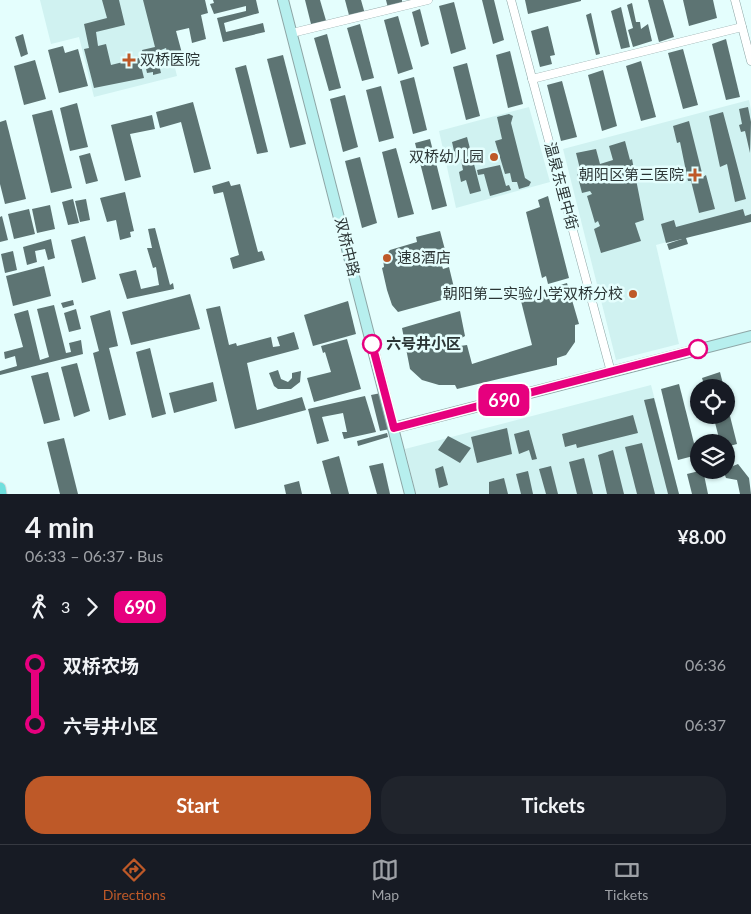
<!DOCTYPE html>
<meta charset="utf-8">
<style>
body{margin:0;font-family:Lato,"Noto Sans SC",sans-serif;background:#20242c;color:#f1f3f6;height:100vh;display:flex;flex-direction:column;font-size:19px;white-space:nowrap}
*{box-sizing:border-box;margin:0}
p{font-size:16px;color:#9ea1a6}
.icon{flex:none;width:28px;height:28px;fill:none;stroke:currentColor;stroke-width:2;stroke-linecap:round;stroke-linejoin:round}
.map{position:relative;height:494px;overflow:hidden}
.panel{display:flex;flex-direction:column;background:#171b24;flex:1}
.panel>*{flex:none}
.badge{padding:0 10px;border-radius:8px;font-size:18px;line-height:32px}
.controls{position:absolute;left:690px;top:379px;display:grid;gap:10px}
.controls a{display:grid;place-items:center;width:45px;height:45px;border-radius:50%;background:#171b24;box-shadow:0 1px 4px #0004;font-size:25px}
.map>.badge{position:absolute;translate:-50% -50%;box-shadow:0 0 0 2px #fff}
.legs{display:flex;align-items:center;gap:8px;height:55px;padding:0 25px;font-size:16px}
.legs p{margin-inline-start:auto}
.overview{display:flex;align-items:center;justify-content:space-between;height:85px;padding:0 25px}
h1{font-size:28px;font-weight:700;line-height:38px}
.primary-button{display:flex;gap:10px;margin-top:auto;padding:10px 25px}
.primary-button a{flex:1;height:58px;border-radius:20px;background:#be5928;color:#fff;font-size:20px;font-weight:700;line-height:58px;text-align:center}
.primary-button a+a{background:#20242c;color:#f1f3f6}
ul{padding:0 25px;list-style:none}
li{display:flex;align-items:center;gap:18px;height:60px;font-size:19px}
li i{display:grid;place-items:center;width:8px;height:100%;margin:0 6px;background:currentColor}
li i::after{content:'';width:12px;height:12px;margin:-6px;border:4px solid;border-radius:50%;background:#171b24}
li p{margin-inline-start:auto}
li:first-child i{background:linear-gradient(#0000 50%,currentColor 0)}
li:last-child i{background:linear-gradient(currentColor 50%,#0000 0)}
.menu{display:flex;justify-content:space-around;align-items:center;height:70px;border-top:1px solid #363941;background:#171b24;font-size:14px;color:#9ea1a6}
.menu a{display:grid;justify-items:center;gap:2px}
.menu .current{color:#be5928}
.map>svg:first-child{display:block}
.built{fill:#d0f2f1}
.building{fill:#5d7473}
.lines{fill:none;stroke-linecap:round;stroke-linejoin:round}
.street-casing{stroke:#8ea6a6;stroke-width:9}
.secondary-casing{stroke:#8ea6a6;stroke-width:12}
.primary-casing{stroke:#dddfdf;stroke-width:13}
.street{stroke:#fff;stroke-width:8}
.secondary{stroke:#b7efee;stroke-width:10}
.primary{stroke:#6fdfdd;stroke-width:11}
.line-1-casing{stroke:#fff;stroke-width:11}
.line-1{stroke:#e6007e;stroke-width:8}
.poi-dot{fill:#be5928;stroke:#e4fefd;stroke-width:2}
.stop-1-dot{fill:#fff;stroke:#e6007e;stroke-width:2.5}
.labels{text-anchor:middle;stroke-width:5;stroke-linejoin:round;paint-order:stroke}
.poi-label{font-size:15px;fill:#2b3535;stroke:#e4fefd;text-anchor:end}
.street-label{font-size:15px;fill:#2b3535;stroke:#e4fefd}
.stop-label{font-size:15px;font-weight:bold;fill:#2b3535;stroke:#e4fefd;text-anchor:start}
</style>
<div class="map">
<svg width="751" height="494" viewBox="0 0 751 494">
<rect width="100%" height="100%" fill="#e4fefd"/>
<g class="built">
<polygon points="40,0 158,0 177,76 94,97 79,37 51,44"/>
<polygon points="749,100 751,110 751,219 656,245 679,344 616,360 563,149"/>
<polygon points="529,107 550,182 456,208 439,131"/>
<polygon points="651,385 679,494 416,494 405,449"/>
</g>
<g class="building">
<polygon points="102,0 119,0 125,25 96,32 98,46 106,44 111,65 139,58 144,78 94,88 84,49 89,48 84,24 107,18"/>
<polygon points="143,0 205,0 208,13 201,15 206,39 192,43 189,28 176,31 183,57 170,61 166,48 156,52 161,73 153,75 153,72 147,73 142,50 155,47"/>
<polygon points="213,0 256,0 259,13 224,23 226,32 263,23 265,32 223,42 217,18 246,11 246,6 214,14 210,4 214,3"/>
<polygon points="305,0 320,0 327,24 312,28"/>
<polygon points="345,0 361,0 365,14 350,19"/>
<polygon points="386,0 402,0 402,3 388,8"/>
<polygon points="482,0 494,0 504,40 493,44"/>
<polygon points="525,0 581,0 581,1 528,14"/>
<polygon points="648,0 663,0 674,37 659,42"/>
<polygon points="683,0 713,0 717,18 689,26"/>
<polygon points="454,2 466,49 451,54 439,6"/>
<polygon points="632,3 636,22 640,22 641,29 648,24 652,41 633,47 628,30 633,28 627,5"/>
<polygon points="621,7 630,47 621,49 611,11"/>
<polygon points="420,9 429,44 421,47 412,12"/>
<polygon points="591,13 600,54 596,55 586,15"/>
<polygon points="398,16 413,69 398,74 384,20"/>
<polygon points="360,24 374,78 362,81 347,28"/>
<polygon points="548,26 555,55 550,56 552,64 540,67 531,31"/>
<polygon points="23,34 28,54 21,57 15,37"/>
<polygon points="327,34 341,88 329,91 314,38"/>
<polygon points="726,39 740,97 726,100 712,44"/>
<polygon points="63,46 65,53 78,49 88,86 59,93 48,50"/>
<polygon points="683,49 698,105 683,109 668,53"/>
<polygon points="510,51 523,104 508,108 496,55"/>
<polygon points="283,55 306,144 290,148 267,59"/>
<polygon points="35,60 46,99 24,105 14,66"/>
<polygon points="641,61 656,117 641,121 626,66"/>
<polygon points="467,63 480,116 466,120 453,67"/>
<polygon points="246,65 268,152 257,154 235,68"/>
<polygon points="603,70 617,126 602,131 588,75"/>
<polygon points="414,77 427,130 413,134 400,81"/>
<polygon points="562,81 577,137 561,141 547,85"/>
<polygon points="381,86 394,138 379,142 366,90"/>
<polygon points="345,95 358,147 343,152 330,99"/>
<polygon points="193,102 211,169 194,173 181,122 160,128 156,112"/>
<polygon points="77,103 88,147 70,151 60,108"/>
<polygon points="748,107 751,122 750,153 745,131 741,132 739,125 742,124 739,109"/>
<polygon points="52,110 72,188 51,193 32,115"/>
<polygon points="723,112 746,199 735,202 727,164 720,167 709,116"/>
<polygon points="509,114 513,116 511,123 525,178 531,182 529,186 519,189 517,182 512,182 510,173 505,174 495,141 502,139 497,117"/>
<polygon points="152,115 155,129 130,134 141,177 125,181 111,125"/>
<polygon points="6,120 26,199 5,204 0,184 0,122"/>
<polygon points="689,121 703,177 706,175 715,209 699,213 691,181 688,181 680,142 677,143 673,126"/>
<polygon points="467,137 481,191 470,194 466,180 461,182 459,172 463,170 461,160 457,162 457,158 452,160 451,153 454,151 452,142"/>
<polygon points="430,139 447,206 432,210 415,143"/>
<polygon points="625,141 630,160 632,159 644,220 635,223 641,241 601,253 594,229 600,226 598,221 595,223 587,196 592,194 590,191 582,193 577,174 586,172 585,167 580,169 576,153 596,149 600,164 613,160 609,146"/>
<polygon points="396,148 414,214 398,218 382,152"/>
<polygon points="90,153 98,181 86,184 79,156"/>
<polygon points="360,157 377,223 362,228 345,161"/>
<polygon points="500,165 506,186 509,185 511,190 490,196 484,174 478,175 477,170"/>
<polygon points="229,181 231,186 240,184 258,252 262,251 265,260 233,269 230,258 239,255 223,192 214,194 212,186"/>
<polygon points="125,192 134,231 130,232 131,237 120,240 116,220 107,222 100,198"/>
<polygon points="548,196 569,278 548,284 546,276 542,278 526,212 540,207 538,200"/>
<polygon points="73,199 79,223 68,225 62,202"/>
<polygon points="86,199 90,220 80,222 75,201"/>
<polygon points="50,205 55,229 37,233 32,209"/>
<polygon points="29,209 35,234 14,239 8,214"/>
<polygon points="743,209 745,216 751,214 751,222 686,238 688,244 669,250 667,244 682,239 666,243 661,224 674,220 676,227"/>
<polygon points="2,216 8,240 0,242 0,217"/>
<polygon points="155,228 170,285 173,283 174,289 127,299 119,274 136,270 141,289 159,285 156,267 153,268 147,248 152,248 148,229"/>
<polygon points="440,231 448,261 441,263 443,269 449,267 456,296 398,312 392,305 387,290 382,268 384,267 383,258 390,250 417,242 416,237"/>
<polygon points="85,236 96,279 82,283 71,240"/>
<polygon points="51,239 55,258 48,260 45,249 35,251 37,262 27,265 23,247"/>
<polygon points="13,251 17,270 5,273 1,254"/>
<polygon points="44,266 51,296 13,306 6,276"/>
<polygon points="567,283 579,324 575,325 575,342 566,355 557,358 557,365 457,389 455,385 439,385 422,380 410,369 402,328 460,311 465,336 458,340 460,346 467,345 472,364 532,345 520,297"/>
<polygon points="190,294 200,329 131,345 122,312"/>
<polygon points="73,300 74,305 63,308 61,303"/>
<polygon points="348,301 356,334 313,346 304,315"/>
<polygon points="54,305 66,353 71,352 69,343 81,340 83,354 0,375 0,371 17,366 15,356 5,359 4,352 23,347 14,314 28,310 40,360 49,357 37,309"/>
<polygon points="220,306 229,345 236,343 237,346 271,337 273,347 280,346 277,337 294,332 299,349 247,363 257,410 302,397 306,410 235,429 206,309"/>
<polygon points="76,309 81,329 69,332 64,313"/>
<polygon points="110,310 118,346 109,348 126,415 109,420 93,353 99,351 90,316"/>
<polygon points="347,339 361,389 314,402 307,378 331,372 325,352 323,353 321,346"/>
<polygon points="150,348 166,414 152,418 136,352"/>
<polygon points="77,363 90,411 74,417 61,367"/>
<polygon points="278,370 281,379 288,382 292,378 292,373 301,371 300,382 291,389 278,389 274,386 269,373"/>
<polygon points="48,372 60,420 44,424 31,376"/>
<polygon points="720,372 724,388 705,388 702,378"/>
<polygon points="213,382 217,401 174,413 169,393"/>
<polygon points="679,384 697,455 678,460 661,389"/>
<polygon points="381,393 390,429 380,431 371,395"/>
<polygon points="365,396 376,432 344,439 342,432 347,432 343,413 322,417 329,441 317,444 308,409"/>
<polygon points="654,398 679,494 668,494 644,400"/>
<polygon points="726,400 737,444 726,447 726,442 720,442 713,415 726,415"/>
<polygon points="633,415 638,433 577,448 576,444 565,447 562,434"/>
<polygon points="507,428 512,454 477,463 471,437"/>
<polygon points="529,430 537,459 532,460 529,450 519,454 514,434"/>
<polygon points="387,433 388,437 358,446 357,441"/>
<polygon points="448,436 471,448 460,463 438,450"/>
<polygon points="64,438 78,494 60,494 47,442"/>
<polygon points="642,443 655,494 637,494 625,447"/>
<polygon points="613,450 624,494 607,494 598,455"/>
<polygon points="339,456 349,494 331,494 322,461"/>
<polygon points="584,458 593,494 577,494 569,462"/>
<polygon points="383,463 390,494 377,494 369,466"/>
<polygon points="738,464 749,478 751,494 740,494 737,480 726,478 723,470"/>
<polygon points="443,466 448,485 439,488 435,469"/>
<polygon points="551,466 558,494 546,494 539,469"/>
<polygon points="703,470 708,494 692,494 687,474"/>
<polygon points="528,471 533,494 521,494 516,474"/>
<polygon points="504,478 508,494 489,494 489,482"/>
<polygon points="299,481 302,494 286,494 284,485"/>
</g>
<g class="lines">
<defs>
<g id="street">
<polyline points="511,0 611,372"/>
<polyline points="735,0 751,61"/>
<polyline points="292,33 428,0"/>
<polyline points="532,79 742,27"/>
</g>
<g id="secondary">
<polyline points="283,0 410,494"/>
<polyline points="393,428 751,336"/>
</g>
<polyline id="primary" points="0,488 1,494"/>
</defs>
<use href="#street" class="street-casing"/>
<use href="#secondary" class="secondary-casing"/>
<use href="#primary" class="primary-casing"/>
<use href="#street" class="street"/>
<use href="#secondary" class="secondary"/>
<use href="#primary" class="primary"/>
</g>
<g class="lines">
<defs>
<polyline id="line-1" points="372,344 394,428 698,349"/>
</defs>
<use href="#line-1" class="line-1-casing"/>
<use href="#line-1" class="line-1"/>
</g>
<g class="poi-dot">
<path d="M126.5 52.5h5v5h5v5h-5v5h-5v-5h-5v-5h5z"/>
<circle cx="494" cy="157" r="5"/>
<path d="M692.5 167.5h5v5h5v5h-5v5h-5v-5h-5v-5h5z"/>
<circle cx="387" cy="258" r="5"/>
<circle cx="633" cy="294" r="5"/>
</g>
<g class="stop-1-dot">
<circle cx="372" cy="344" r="9"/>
<circle cx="698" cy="349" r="9"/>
</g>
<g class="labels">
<g class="poi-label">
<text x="140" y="65" text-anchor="start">双桥医院</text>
<text x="484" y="162">双桥幼儿园</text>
<text x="684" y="180">朝阳区第三医院</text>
<text x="397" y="263" text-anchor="start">速8酒店</text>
<text x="623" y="299">朝阳第二实验小学双桥分校</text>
</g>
<g class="street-label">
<text transform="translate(561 186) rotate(75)" y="5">温泉东里中街</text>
<text transform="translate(347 247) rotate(76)" y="5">双桥中路</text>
</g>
<g class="stop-label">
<text x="386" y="349">六号井小区</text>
</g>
</g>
</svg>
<div class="controls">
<a><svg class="icon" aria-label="locate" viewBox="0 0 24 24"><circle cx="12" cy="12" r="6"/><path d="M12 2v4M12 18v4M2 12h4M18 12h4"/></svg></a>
<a><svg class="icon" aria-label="layers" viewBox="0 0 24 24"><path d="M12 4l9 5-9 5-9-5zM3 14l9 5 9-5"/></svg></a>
</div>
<b class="badge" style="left:504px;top:400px;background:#e6007e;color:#fff">690</b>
</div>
<section class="panel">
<div class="overview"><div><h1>4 min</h1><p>06:33 – 06:37 · Bus</p></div><b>¥8.00</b></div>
<div class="legs"><svg class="icon" aria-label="walk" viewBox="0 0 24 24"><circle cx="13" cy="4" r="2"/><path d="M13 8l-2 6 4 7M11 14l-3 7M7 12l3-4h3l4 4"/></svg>3<svg class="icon" aria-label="forward" viewBox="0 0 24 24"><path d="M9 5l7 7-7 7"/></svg><b class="badge" style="background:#e6007e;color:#fff">690</b></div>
<ul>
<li><i style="color:#e6007e"></i><b>双桥农场</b><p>06:36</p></li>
<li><i style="color:#e6007e"></i><b>六号井小区</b><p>06:37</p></li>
</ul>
<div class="primary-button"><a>Start</a><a>Tickets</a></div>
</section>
<nav class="menu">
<a class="current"><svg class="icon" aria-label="directions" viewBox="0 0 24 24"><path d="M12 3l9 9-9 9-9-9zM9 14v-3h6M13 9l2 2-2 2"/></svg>Directions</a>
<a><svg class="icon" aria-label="map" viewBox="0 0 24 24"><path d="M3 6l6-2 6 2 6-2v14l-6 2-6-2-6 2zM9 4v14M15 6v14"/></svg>Map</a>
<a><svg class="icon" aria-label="tickets" viewBox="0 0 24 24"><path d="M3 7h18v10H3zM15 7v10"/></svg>Tickets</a>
</nav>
